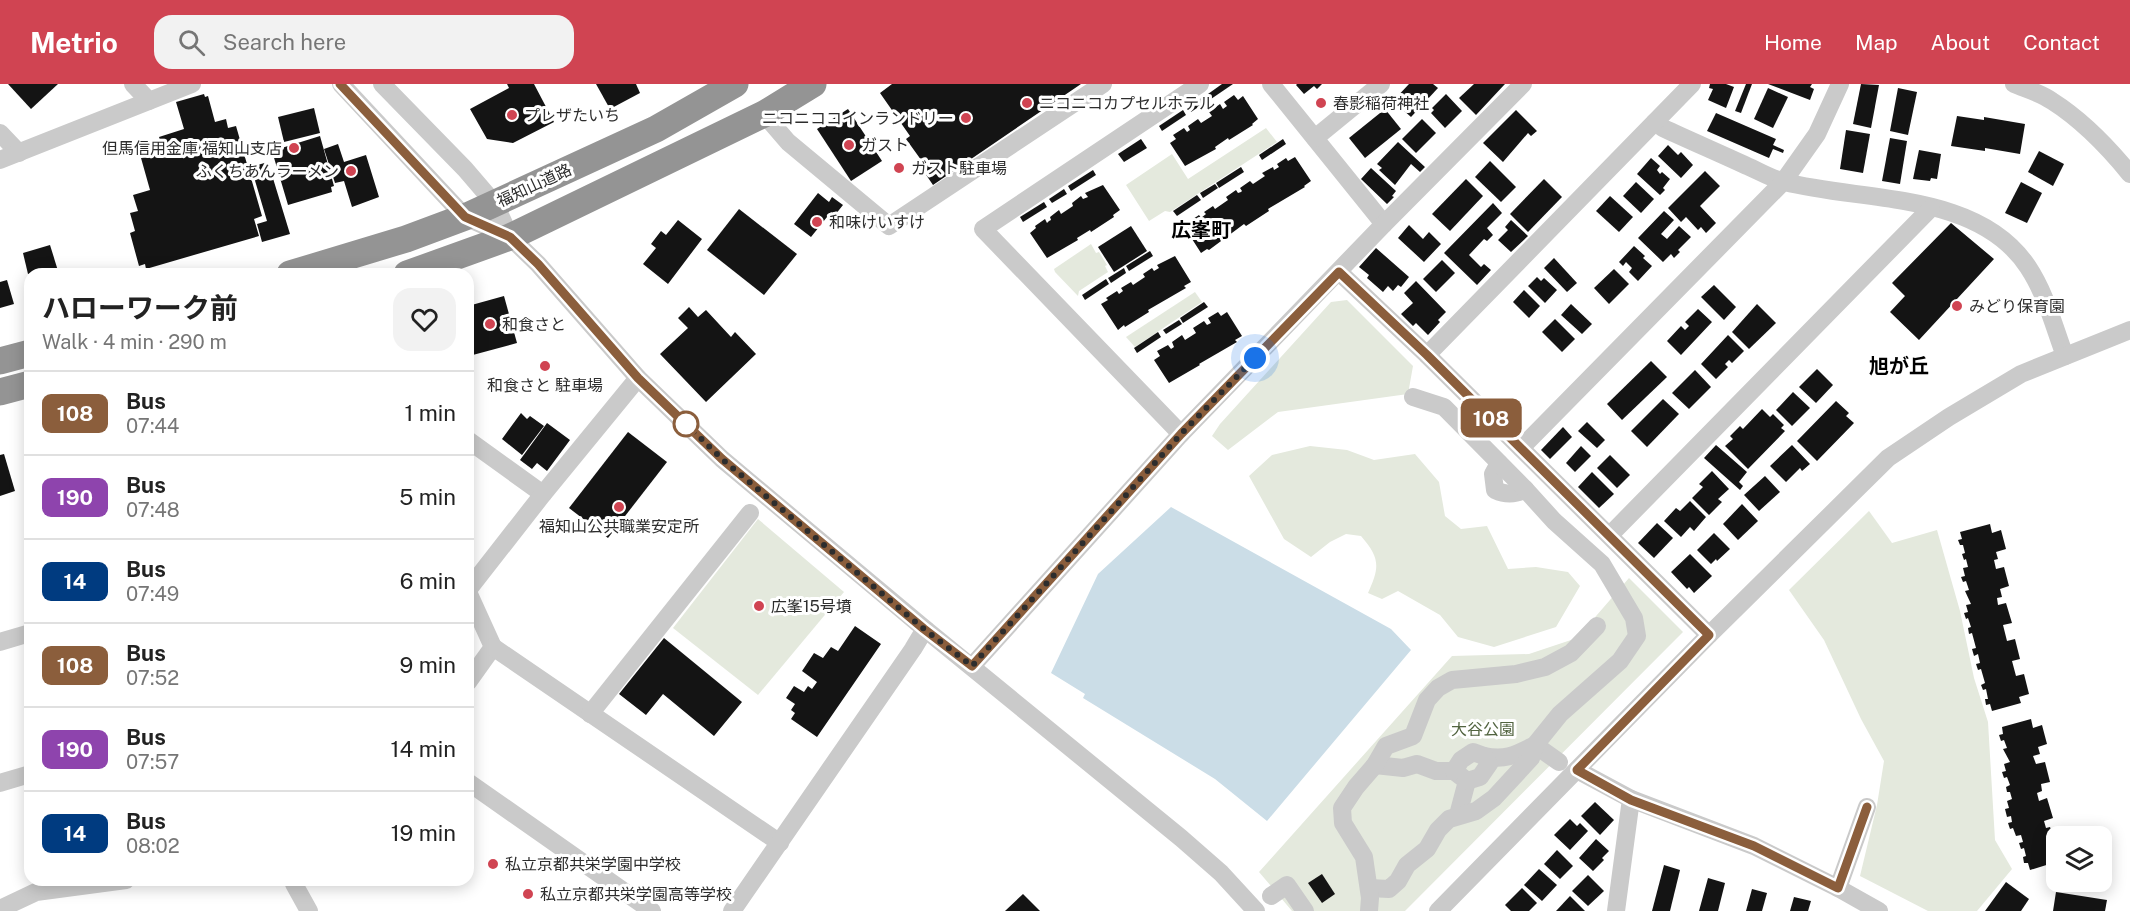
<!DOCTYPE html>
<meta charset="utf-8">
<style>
body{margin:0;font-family:"Public Sans","Noto Sans JP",sans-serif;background:#f2f2f2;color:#222;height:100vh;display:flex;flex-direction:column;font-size:22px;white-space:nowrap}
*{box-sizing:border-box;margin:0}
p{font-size:20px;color:#767676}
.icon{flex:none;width:33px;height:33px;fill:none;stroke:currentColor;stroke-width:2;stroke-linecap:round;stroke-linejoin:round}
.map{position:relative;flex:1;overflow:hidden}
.details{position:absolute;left:24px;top:184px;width:450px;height:618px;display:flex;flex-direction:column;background:#fff;border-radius:18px;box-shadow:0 3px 15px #0003}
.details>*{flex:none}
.badge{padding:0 12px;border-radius:9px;font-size:21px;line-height:39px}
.tools{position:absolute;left:2046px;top:742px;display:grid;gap:12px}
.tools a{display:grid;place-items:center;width:66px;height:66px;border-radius:12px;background:#fff;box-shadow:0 3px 15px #0003;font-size:30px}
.you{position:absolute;width:30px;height:30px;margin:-15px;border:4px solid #fff;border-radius:50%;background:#1a73e8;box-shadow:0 0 0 9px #1a73e833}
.map>.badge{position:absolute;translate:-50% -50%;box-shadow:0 0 0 3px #fff}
.round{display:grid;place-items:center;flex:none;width:63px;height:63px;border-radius:18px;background:#f2f2f2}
.headline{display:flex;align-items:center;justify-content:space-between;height:102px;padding:0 18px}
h1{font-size:28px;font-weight:700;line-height:45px}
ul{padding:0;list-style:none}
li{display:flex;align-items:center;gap:18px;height:84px;padding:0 18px;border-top:2px solid #e0e0e0}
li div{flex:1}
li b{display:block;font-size:22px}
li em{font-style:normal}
li .badge{min-width:66px;font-weight:700;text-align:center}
header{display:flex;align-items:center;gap:36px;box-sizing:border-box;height:84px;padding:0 30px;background:#d04452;color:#fff}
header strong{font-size:28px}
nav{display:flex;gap:33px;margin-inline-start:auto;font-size:21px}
.search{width:420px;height:54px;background:#f2f2f2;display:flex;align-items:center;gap:15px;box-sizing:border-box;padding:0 21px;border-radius:18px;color:#767676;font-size:22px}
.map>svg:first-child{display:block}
.green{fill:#e4e9dd}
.water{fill:#cbdde7}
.building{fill:#141414}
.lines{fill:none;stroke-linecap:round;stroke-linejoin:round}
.minor{stroke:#cacaca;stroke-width:18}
.highway{stroke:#949494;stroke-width:27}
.line-casing{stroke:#fff;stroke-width:14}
.line{stroke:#8b5e3c;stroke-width:9}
.walk{stroke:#2d2d2d;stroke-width:6;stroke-dasharray:0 10.8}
.poi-dot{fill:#d04452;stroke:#fff;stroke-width:2}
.stop-dot{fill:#fff;stroke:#8b5e3c;stroke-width:3}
.labels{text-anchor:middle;stroke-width:6;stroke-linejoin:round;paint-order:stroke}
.poi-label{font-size:16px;fill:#2d2d2d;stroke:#fff;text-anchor:start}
.street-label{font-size:16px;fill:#2d2d2d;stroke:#fff}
.park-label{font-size:16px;fill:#526440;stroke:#fff}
.quarter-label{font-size:20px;font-weight:bold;fill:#000;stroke:#fff}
</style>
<header>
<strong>Metrio</strong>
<div class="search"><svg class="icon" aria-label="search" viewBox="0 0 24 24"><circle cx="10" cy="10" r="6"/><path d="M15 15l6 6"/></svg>Search here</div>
<nav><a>Home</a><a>Map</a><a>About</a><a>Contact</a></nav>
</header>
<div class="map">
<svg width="2130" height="827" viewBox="0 0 2130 827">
<rect width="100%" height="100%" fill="#fff"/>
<g class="green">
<polygon points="1266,44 1277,58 1170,128 1165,127 1149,137 1126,101 1172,70 1188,95"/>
<polygon points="1091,160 1096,169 1099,168 1107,181 1105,182 1108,188 1079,207 1078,212 1055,188 1054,185"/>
<polygon points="1195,208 1202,218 1135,263 1126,253"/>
<polygon points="1347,216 1413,282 1408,310 1278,328 1228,366 1212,352 1220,340 1331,218"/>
<path d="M1310,362l37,4 27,10 41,-6 24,28 6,34 16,13 26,-3 21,43 28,-2 32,5 12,14 -24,41 -62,20 -36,-10 -18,-22 -42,-24 -16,8 -14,-6c12,-26 12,-35 -7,-57l-15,-2 -16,8 -19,15 -27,-18 -35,-63 23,-21z"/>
<polygon points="1869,427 1892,459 1937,446 1960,527 1974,594 1988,638 1995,756 2012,785 1977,827 1928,827 1860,792 1877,721 1884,677 1861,635 1824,556 1789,506"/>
<polygon points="758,435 844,508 758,611 673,544"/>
<polygon points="1629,494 1683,548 1405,827 1292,827 1259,788 1452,572 1529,570 1577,554"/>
</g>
<polygon class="water" points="1171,423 1391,545 1411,566 1267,737 1215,695 1083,614 1085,610 1051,589 1098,490"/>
<g class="building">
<polygon points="8,0 58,0 31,25"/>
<polygon points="507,0 534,0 554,38 513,59 487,55 470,25 509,4"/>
<polygon points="596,0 636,0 640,9 610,25"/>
<polygon points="892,0 1081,0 933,101 920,82 924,80 906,55 910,52 880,9"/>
<polygon points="1222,0 1233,0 1211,15 1208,10"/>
<polygon points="1297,0 1322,0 1317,5 1314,2 1304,10 1296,1"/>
<polygon points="1409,0 1433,0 1438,4 1411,33 1393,17"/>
<polygon points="1474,0 1505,0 1476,31 1459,14"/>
<polygon points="1710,0 1726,0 1734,3 1726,24 1708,16 1713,5 1709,4"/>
<polygon points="1746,0 1752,0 1741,29 1735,27"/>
<polygon points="1768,0 1812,0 1810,3 1814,5 1810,16"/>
<polygon points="1861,0 1879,1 1871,44 1853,40"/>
<polygon points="1768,4 1788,13 1773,44 1754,35"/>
<polygon points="1898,4 1917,8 1908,51 1890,47"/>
<polygon points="204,10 205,13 208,12 215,38 226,35 228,44 236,42 262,132 254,135 259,152 146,185 145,180 139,182 130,149 135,147 130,129 138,127 133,111 150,106 141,74 147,72 145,68 162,63 159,53 184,45 176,18"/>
<polygon points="1446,10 1462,27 1445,44 1431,29 1434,26 1432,24"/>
<polygon points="1234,11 1238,16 1243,12 1258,35 1252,40 1253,41 1229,56 1228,54 1215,63 1216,65 1185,82 1170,59 1176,55 1173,51 1184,44 1187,48 1190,46 1188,42 1198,35 1201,39 1212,32 1209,28 1220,20 1223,25 1227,22 1224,18"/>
<polygon points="1203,13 1206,18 1191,28 1187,23"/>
<polygon points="314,24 320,49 284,58 278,33"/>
<polygon points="848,25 882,77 851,97 817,45"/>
<polygon points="1385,25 1401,45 1365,74 1349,54"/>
<polygon points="1183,26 1186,31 1162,47 1159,42"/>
<polygon points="1516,26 1537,47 1531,52 1528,49 1503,78 1483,59"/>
<polygon points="1716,29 1776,55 1773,61 1784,66 1783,69 1773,65 1769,74 1707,47"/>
<polygon points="1957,32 1984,36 1984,33 2025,40 2020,70 1985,64 1985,67 1951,62"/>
<polygon points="1422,35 1436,49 1416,69 1402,55"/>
<polygon points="1846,46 1870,50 1863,89 1840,85"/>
<polygon points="320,52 334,102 331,103 332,108 288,121 272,67"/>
<polygon points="1890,54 1907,57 1900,100 1882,97"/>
<polygon points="1141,55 1147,64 1124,78 1118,70"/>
<polygon points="1283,55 1286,60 1262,76 1259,71"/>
<polygon points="1398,58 1425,83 1420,88 1411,80 1395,101 1379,86 1382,84 1377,80"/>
<polygon points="338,60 344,78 366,71 379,113 352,123 344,97 335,99 324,65"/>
<polygon points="1668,61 1678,71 1681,68 1693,81 1681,94 1658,72"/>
<polygon points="1919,66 1941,70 1937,95 1931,94 1930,97 1913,95"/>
<polygon points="2039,67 2064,80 2053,102 2028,88"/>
<polygon points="1295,73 1311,97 1304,102 1305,103 1268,125 1269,127 1246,142 1244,140 1209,166 1207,165 1201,169 1185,144 1192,140 1190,137 1199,131 1201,134 1206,130 1204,128 1213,122 1215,125 1228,116 1226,113 1236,106 1238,109 1241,108 1242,107 1240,104 1250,97 1253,100 1265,92 1262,89 1273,83 1274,86 1279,83 1277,80 1286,74 1288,77"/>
<polygon points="1651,74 1660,82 1657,86 1660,90 1662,88 1670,95 1663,104 1665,106 1660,111 1637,90"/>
<polygon points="1490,77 1516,103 1501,118 1475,93"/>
<polygon points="268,78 290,150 262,158 257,140 267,137 251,83"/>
<polygon points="1241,83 1244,88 1219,104 1216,99"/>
<polygon points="1371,84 1396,107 1392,112 1394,113 1387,120 1361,95"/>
<polygon points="1093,86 1096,91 1071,107 1068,102"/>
<polygon points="1705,87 1720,102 1700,122 1716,139 1706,149 1701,143 1698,146 1686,133 1681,138 1668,124"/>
<polygon points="1466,95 1483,112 1450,147 1432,130"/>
<polygon points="1544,95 1562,113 1528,148 1510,130"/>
<polygon points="1636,98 1654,115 1641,129 1623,112"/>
<polygon points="2021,98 2042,109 2027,139 2005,129"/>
<polygon points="1215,100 1218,104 1203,114 1200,109"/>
<polygon points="1103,101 1120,126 1113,131 1114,133 1091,148 1090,146 1077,154 1078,156 1047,174 1030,149 1036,144 1035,142 1045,135 1047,139 1049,137 1051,136 1050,133 1059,126 1061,130 1073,122 1072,119 1081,112 1083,115 1088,113 1085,109"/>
<polygon points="1064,105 1067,110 1052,119 1049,115"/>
<polygon points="818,109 829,118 832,113 843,121 835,131 831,128 811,153 794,140"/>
<polygon points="1197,111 1201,116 1177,132 1173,127"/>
<polygon points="1610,112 1633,133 1619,148 1596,127"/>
<polygon points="1044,118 1047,123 1023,138 1020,133"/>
<polygon points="1493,119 1502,129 1487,144 1493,151 1487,157 1484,155 1469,171 1481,183 1484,180 1491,186 1477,201 1444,169"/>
<polygon points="739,125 797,170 764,211 707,166"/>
<polygon points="1664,127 1674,136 1661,150 1667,155 1679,142 1691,153 1678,166 1680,168 1674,174 1671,170 1663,178 1638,154"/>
<polygon points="678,136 702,155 668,200 643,180 656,164 651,160 661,147 666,151"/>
<polygon points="1511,136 1528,152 1511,168 1498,156 1508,146 1505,143"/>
<polygon points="1951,139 1994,175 1919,256 1890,228 1905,212 1892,199"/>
<polygon points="1409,141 1423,155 1429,148 1441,160 1424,178 1398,154"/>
<polygon points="1131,142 1147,167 1114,188 1098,163"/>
<polygon points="50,161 59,190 28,190 23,169"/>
<polygon points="1634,162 1645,172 1643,174 1652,182 1638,197 1629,188 1632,184 1626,178 1623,182 1619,178"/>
<polygon points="1376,164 1409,193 1401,203 1398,201 1393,207 1388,202 1383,208 1367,194 1369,191 1359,183"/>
<polygon points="1150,167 1153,172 1129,187 1126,182"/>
<polygon points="1175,172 1191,198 1184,202 1186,204 1148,226 1149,228 1125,243 1124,241 1118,246 1101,220 1108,216 1106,214 1117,207 1119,210 1123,207 1121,204 1131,198 1133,201 1145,193 1143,190 1152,184 1154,187 1159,184 1157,181"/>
<polygon points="1554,174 1577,199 1567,208 1544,184"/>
<polygon points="1442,176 1455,189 1436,208 1423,195"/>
<polygon points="1124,184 1126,189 1111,199 1108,194"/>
<polygon points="1614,185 1629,200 1609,220 1594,204"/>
<polygon points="1537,193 1541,197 1544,194 1557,206 1545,219 1528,202"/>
<polygon points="1106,195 1109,200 1085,216 1082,211"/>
<polygon points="7,196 14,220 0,224 0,198"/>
<polygon points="1416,197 1446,228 1438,236 1440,238 1428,251 1416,239 1413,242 1401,230 1413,219 1404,209"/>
<polygon points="1714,201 1736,223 1724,236 1701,213"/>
<polygon points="1524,206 1540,222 1529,234 1513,218"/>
<polygon points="504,212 517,259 469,272 468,222"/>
<polygon points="1204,218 1208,223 1183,239 1180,234"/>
<polygon points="1571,220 1592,240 1582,250 1561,231"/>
<polygon points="1757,220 1776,239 1749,265 1732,248"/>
<polygon points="689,223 698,233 706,226 731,253 735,248 756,270 706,318 660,270 688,244 678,234"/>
<polygon points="1698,225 1712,238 1681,271 1667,257 1681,242 1685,246 1689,242 1685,238"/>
<polygon points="1218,228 1221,232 1227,228 1242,252 1235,256 1237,258 1199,280 1200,281 1169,299 1154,276 1160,272 1157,267 1168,261 1171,265 1174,263 1172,258 1182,251 1185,256 1196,249 1193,244 1204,237 1207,241 1211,239 1208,234"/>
<polygon points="1555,235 1575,255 1562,268 1542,248"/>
<polygon points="1179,236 1182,240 1166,250 1163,246"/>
<polygon points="1158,248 1161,253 1137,269 1134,264"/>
<polygon points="1728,251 1744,267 1732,279 1729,276 1725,280 1728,283 1716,295 1701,280"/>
<polygon points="1651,277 1667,293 1622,336 1607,320"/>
<polygon points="1817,285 1833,301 1816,319 1799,303"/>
<polygon points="1695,286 1711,303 1689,325 1672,309"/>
<polygon points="1793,308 1810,324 1792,342 1776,326"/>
<polygon points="1663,315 1679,330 1647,363 1631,347"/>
<polygon points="1836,317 1849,329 1846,332 1854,339 1817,377 1797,357"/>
<polygon points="1762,325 1770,333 1773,330 1784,341 1781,344 1785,347 1748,385 1725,362 1733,355 1730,352 1740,342 1743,345"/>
<polygon points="521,329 527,335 530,332 544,342 522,371 502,355"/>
<polygon points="1587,338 1605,356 1597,364 1578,347"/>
<polygon points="547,339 570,356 547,387 537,379 532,385 520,376"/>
<polygon points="1563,343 1572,353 1550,375 1541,366"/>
<polygon points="628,348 667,378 608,454 569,424"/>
<polygon points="1716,361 1747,388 1739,398 1743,402 1740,406 1704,374"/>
<polygon points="1792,361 1810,380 1802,387 1800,384 1786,398 1770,382"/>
<polygon points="1581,362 1591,372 1575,388 1566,379"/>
<polygon points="4,370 15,407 0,412 0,371"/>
<polygon points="1610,371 1630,391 1617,404 1597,384"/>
<polygon points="1712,387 1729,405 1718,415 1722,418 1709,431 1692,414 1703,403 1699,400"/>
<polygon points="1592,388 1614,410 1599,424 1578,403"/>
<polygon points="1765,392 1780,408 1759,427 1744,411"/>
<polygon points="1690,417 1706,433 1694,447 1690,443 1681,453 1664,437 1676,424 1680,427"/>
<polygon points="1742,420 1758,437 1738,456 1723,440"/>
<polygon points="1657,439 1673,454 1654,474 1638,459"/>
<polygon points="1990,440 1992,449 2001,446 2006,465 1996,468 1998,475 1994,476 1996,485 2004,483 2009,502 2000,505 2002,513 1997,514 1998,521 2006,519 2012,539 2003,541 2007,557 2015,555 2020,575 2012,577 2016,592 2024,590 2029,610 2019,613 2021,619 1992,627 1990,620 1986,621 1985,615 1988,615 1986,605 1983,606 1981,601 1985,599 1981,585 1978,586 1976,580 1980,579 1978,570 1974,572 1972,565 1976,564 1972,549 1969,550 1968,544 1971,543 1968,534 1966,535 1964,529 1968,528 1966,521 1971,520 1965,507 1969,506 1966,497 1963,498 1961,493 1965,492 1963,484 1968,483 1966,475 1964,476 1962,470 1965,469 1963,461 1960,461 1958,456 1962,455 1960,448"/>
<polygon points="1714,449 1730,465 1717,477 1716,475 1711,480 1697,466"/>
<polygon points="1690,470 1712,492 1694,509 1689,503 1687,505 1671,488"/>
<polygon points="855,542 881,560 817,653 791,635 795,629 791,626 795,620 786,614 794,602 804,608 808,602 812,605 817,598 802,587 814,569 823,574 831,563 838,567"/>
<polygon points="664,554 742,618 714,652 663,610 646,631 619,610"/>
<polygon points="2031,635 2033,644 2042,641 2047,660 2038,663 2040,670 2033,672 2036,680 2045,678 2050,698 2041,700 2042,707 2037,709 2039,717 2047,714 2053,734 2044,737 2046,744 2050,743 2053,751 2061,749 2063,753 2056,753 2056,778 2030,786 2028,779 2024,779 2023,773 2026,772 2024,764 2021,765 2019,759 2023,758 2021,751 2016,752 2013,744 2010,745 2008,739 2012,738 2011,732 2007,733 2005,725 2009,724 2007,717 2012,715 2010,708 2007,708 2006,703 2010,701 2007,693 2004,694 2002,688 2006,687 2004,680 2010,678 2003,665 2007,664 2004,656 2001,657 1999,651 2003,650 2002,643"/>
<polygon points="1595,718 1614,736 1600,751 1581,732"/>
<polygon points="1570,735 1577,742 1580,739 1588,747 1570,766 1554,751"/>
<polygon points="1596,755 1609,767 1602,774 1604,776 1593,787 1579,774"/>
<polygon points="1557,766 1573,782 1560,795 1544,780"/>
<polygon points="1664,781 1680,786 1670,827 1652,827"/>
<polygon points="1539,785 1557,801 1542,817 1524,801"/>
<polygon points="1322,790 1335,810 1322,819 1308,799"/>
<polygon points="1588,791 1604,807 1588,822 1572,807"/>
<polygon points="1708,794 1725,799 1718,827 1699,827"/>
<polygon points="2006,798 2029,815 2021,827 1985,827"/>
<polygon points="1522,804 1537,819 1529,827 1511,827 1505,821"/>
<polygon points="1752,805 1767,809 1762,827 1746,827"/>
<polygon points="2056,808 2107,816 2105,827 2053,827"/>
<polygon points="1023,810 1040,827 1005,827"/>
<polygon points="1570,812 1585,827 1556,827"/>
<polygon points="1794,813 1811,817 1808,827 1790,827"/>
</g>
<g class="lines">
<g class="minor">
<polyline points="133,0 149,17"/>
<polyline points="341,0 465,133 510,153 538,180 638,294 722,375 925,545 1181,754 1221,789 1256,827"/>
<polyline points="382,0 465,85 495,120 510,153"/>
<polyline points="1271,0 1384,140"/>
<path d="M2014,0c12,5 27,9 38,17 30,19 56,46 78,73"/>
<polyline points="764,30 788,58 889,142 1103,0"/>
<path d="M1655,38l8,6c28,13 56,25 84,38 12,5 25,13 38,16 78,20 193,9 243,85 18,27 26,60 37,89"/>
<polyline points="0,49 19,69"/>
<polyline points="1315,54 1381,0"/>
<polyline points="0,76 192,0"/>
<polyline points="1339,188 1427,271 1709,551"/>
<polyline points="1427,271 1692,0"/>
<polyline points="1181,350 983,145 1200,0"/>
<polyline points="468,356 543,410"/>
<polyline points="1521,364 1783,98 1817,50 1840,0"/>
<path d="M1499,379l-6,11 2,16c11,5 20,5 30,-1"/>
<polyline points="1610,451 1931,124"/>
<polyline points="468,506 543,410 638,294"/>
<polyline points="468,508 493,563 468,598"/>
<polyline points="0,558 30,549"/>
<polyline points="493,563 780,759"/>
<polyline points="972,582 1181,350 1384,140 1523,0"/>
<polyline points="590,630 750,429"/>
<path d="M1484,672c22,5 33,-2 51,-11l24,17"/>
<polyline points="1375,681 1403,684 1417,680 1436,687 1454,687 1467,697 1458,731"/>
<polyline points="1577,686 1631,715 1754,762 1838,804 1879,827"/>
<polyline points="1454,687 1461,676 1473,668 1484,672 1489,680 1480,693 1467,697"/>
<polyline points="468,698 652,827"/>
<polyline points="0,699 30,690"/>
<polyline points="295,796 294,800 309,827"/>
<polyline points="1369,804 1389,805 1398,797 1407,781 1427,765 1438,746 1449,735 1476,727 1494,714 1531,674 1535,661 1560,630 1620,577 1637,552 1634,534 1602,480 1554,437 1525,405 1444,323 1413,313"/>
<polyline points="1838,804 1867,723"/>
<polyline points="1271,812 1287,801 1305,827"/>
<polyline points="0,825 36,808 126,796"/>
<polyline points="732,827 913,565 925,545"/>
<polyline points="1369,827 1370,814 1364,773 1343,739 1342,724 1356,703 1375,681 1386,662 1413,652 1427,616 1438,604 1452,596 1516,590 1545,583 1571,569 1597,542"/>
<polyline points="1438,827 1709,551 1888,374 1949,333 2021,290 2130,246"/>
<polyline points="1616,827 1631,715"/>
</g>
<g class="highway">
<polyline points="290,190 406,155 465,133 656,45 735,0"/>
<polyline points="407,190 510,153 764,30 813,0"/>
<polyline points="0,277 30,269"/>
<polyline points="0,308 30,300"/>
</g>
</g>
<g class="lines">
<defs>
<polyline id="line" points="340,0 465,133 510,153 538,180 638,294 722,375 924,545 972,582 1181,350 1339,188 1427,271 1709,551 1577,686 1631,716 1754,762 1838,804 1867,723"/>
</defs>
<use href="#line" class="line-casing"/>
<use href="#line" class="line"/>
<polyline class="walk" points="686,340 722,375 924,545 972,582 1181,350 1255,274"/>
</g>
<g class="poi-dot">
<circle cx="1027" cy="19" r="6"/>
<circle cx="1321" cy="19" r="6"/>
<circle cx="512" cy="31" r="6"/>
<circle cx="966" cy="34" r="6"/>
<circle cx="849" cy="61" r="6"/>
<circle cx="294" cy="64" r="6"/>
<circle cx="899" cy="84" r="6"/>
<circle cx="351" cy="87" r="6"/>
<circle cx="817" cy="138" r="6"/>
<circle cx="1957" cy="222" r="6"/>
<circle cx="490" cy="240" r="6"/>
<circle cx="545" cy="282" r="6"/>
<circle cx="619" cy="423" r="6"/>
<circle cx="759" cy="522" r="6"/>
<circle cx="493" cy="780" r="6"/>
<circle cx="528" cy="810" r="6"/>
</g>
<circle class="stop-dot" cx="686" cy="340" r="12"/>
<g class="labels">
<g class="poi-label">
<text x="1039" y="25">ニコニコカプセルホテル</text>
<text x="1333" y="25">春影稲荷神社</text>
<text x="524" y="37">プレザたいち</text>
<text x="954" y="40" text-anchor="end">ニコニココインランドリー</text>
<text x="861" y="67">ガスト</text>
<text x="282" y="70" text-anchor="end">但馬信用金庫 福知山支店</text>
<text x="911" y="90">ガスト駐車場</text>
<text x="339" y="93" text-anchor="end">ふくちあんラーメン</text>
<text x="829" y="144">和味けいすけ</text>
<text x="1969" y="228">みどり保育園</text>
<text x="502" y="246">和食さと</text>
<text x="545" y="307" text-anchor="middle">和食さと 駐車場</text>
<text x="619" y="448" text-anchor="middle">福知山公共職業安定所</text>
<text x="771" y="528">広峯15号墳</text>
<text x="505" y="786">私立京都共栄学園中学校</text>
<text x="540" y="816">私立京都共栄学園高等学校</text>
</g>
<g class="street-label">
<text transform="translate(534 101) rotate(-25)" y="6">福知山道路</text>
</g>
<g class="park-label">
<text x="1483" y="651">大谷公園</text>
</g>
<g class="quarter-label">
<text x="1201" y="153">広峯町</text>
<text x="1899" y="289">旭が丘</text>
</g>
</g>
</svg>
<div class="tools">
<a><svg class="icon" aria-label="layers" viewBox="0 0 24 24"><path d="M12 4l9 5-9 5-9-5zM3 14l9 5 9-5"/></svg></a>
</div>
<div class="you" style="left:1255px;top:274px"></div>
<b class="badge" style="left:1491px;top:334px;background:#8b5e3c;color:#fff">108</b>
<section class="details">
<div class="headline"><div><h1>ハローワーク前</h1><p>Walk · 4 min · 290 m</p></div><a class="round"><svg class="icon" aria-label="heart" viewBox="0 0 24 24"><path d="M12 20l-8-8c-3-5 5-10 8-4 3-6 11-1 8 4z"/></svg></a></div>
<ul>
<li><span class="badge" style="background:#8b5e3c;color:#fff">108</span><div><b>Bus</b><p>07:44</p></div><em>1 min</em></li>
<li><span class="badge" style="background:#8e44ad;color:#fff">190</span><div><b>Bus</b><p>07:48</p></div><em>5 min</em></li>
<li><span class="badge" style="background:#003b80;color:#fff">14</span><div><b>Bus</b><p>07:49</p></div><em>6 min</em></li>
<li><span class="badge" style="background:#8b5e3c;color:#fff">108</span><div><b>Bus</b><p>07:52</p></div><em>9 min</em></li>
<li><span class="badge" style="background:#8e44ad;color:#fff">190</span><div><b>Bus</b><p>07:57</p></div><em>14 min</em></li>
<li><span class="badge" style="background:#003b80;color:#fff">14</span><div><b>Bus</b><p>08:02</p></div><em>19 min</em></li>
</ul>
</section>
</div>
